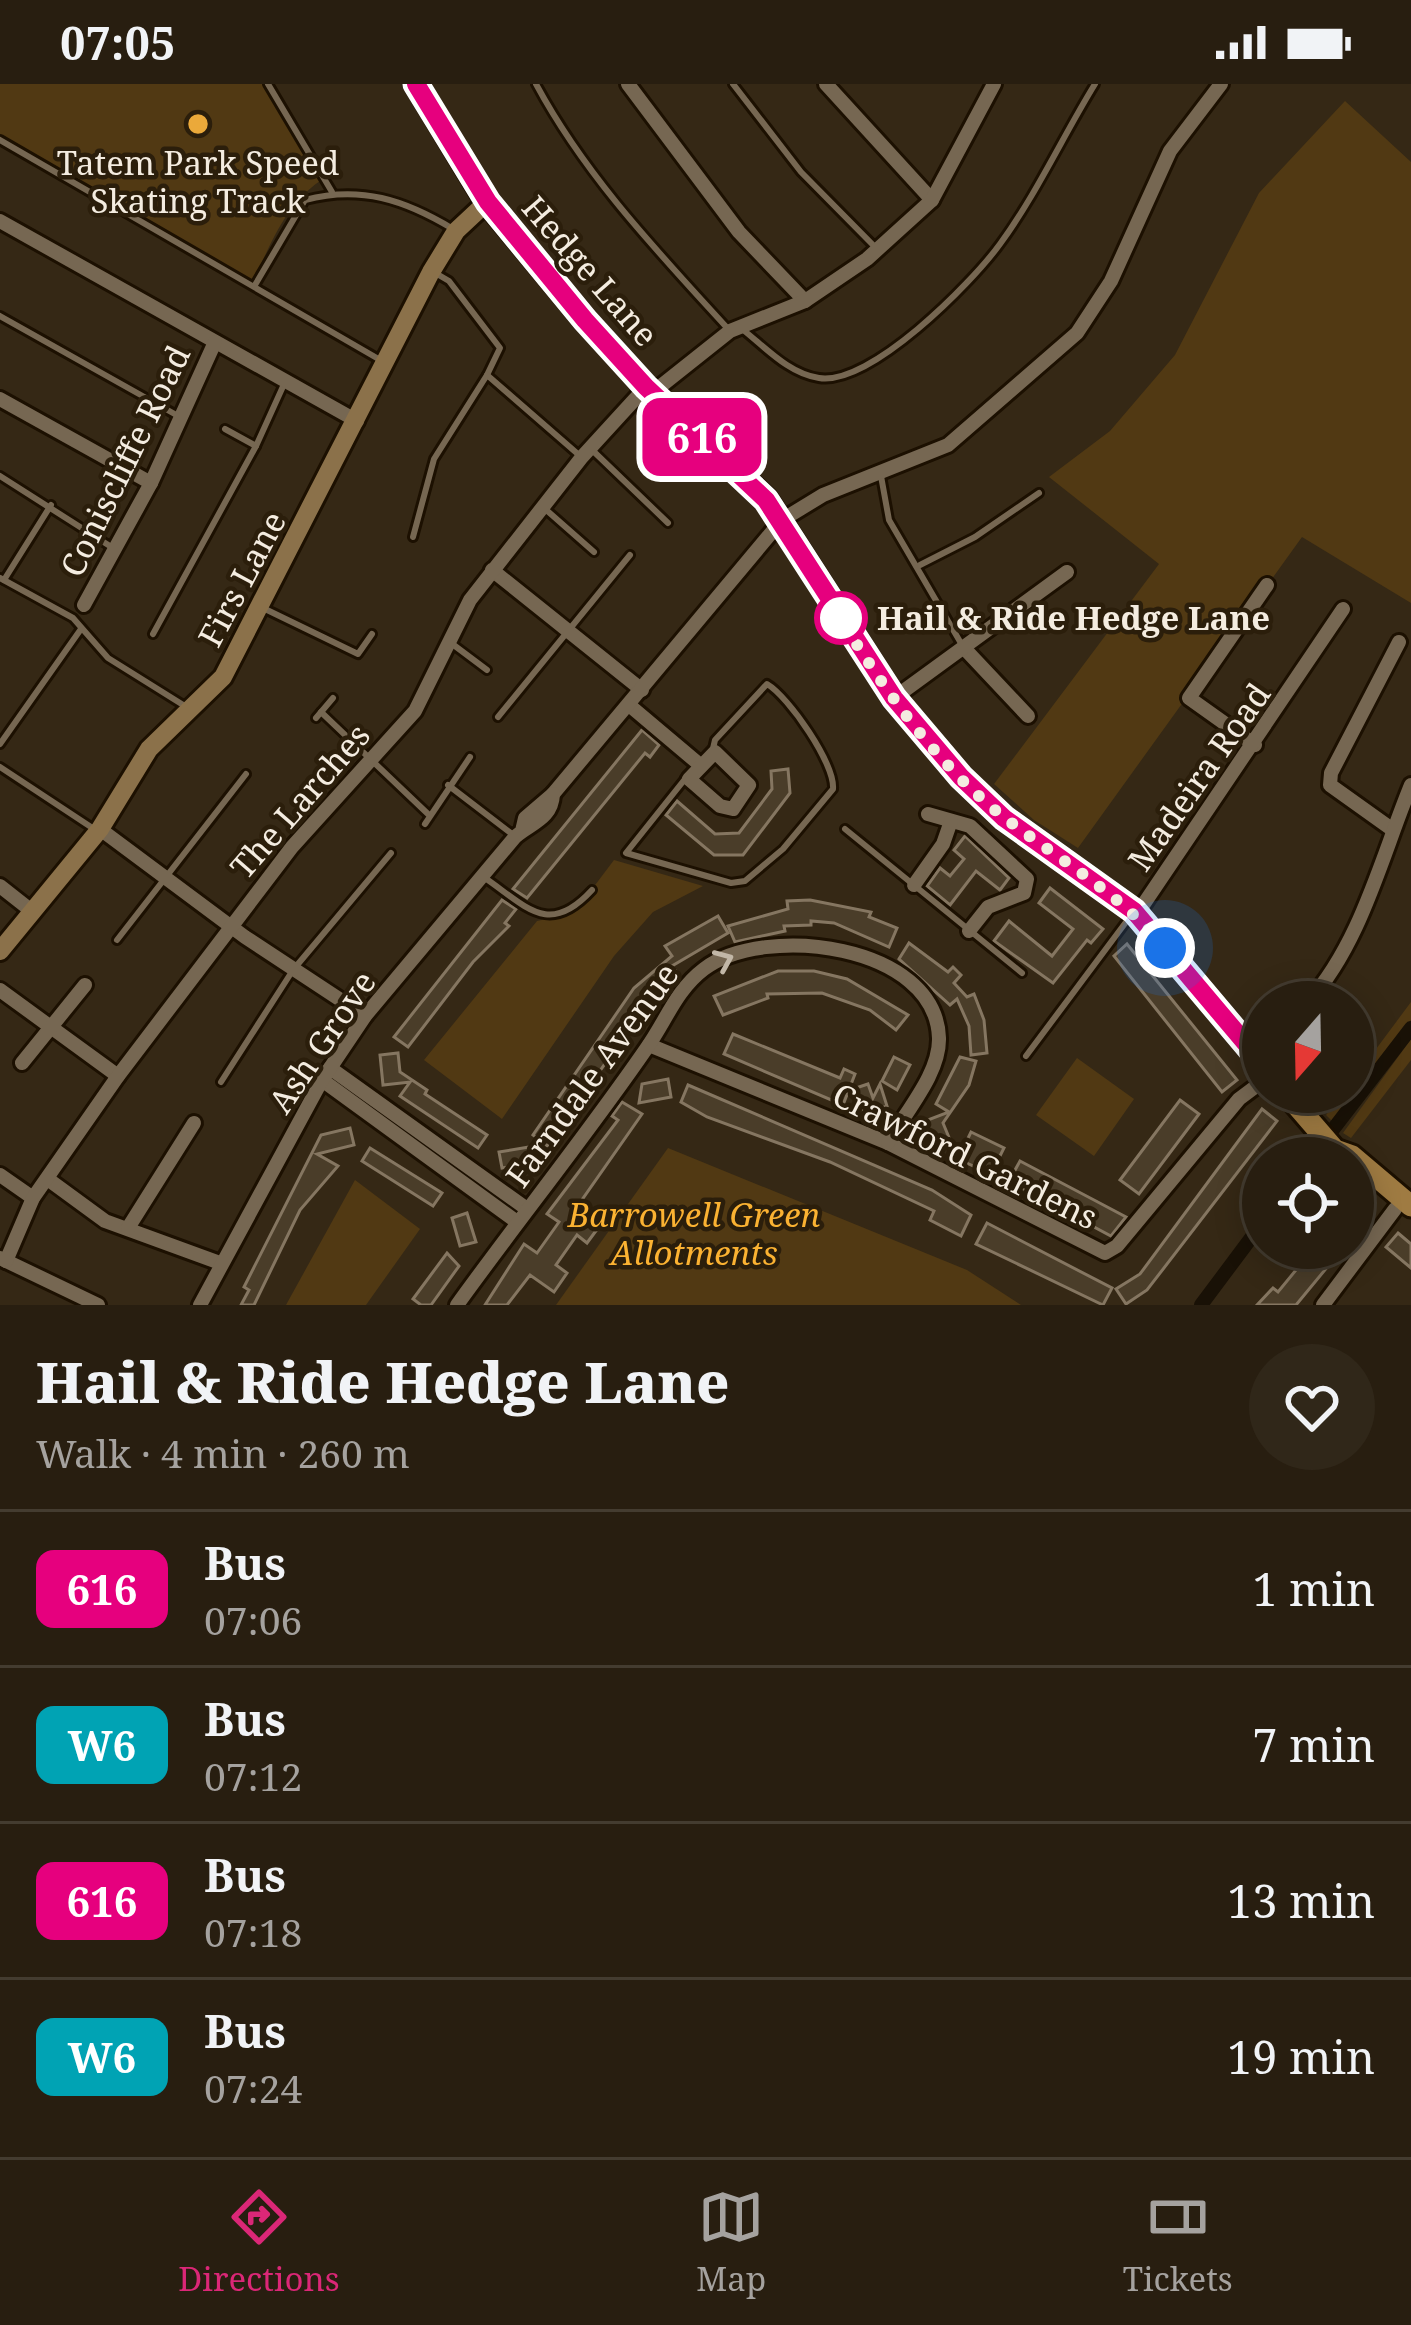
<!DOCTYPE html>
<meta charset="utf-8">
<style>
body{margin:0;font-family:"Noto Serif",serif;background:#302719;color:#f1f3f6;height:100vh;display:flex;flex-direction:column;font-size:45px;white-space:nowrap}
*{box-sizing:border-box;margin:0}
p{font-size:39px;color:#a5a29f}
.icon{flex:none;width:66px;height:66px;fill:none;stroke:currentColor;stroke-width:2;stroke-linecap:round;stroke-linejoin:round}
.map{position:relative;height:1221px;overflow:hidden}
.panel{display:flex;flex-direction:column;background:#281e10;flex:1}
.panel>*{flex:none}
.badge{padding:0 24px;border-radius:18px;font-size:42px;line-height:78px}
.needle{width:78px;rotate:200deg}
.controls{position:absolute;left:1242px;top:897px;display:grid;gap:24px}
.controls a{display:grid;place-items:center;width:132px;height:132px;border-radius:50%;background:#281e10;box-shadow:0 6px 30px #0003,0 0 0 3px #443c30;font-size:60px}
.you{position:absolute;width:60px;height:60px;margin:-30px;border:9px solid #fff;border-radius:50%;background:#1a73e8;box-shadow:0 0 0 18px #1a73e833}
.map>.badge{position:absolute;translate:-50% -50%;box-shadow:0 0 0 6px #fff}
.round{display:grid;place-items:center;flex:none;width:126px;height:126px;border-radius:63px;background:#302719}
.overview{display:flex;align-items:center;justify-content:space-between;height:204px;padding:0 36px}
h1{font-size:57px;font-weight:800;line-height:90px}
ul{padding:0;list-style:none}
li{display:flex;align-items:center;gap:36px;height:156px;padding:0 36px;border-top:3px solid #443c30}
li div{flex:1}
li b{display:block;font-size:45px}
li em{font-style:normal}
li .badge{min-width:132px;font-weight:700;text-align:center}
.status{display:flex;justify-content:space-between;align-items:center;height:84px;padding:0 60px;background:#281e10;direction:ltr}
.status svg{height:33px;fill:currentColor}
.tab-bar{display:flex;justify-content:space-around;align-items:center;height:168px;border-top:3px solid #443c30;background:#281e10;font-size:33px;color:#a5a29f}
.tab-bar a{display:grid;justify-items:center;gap:6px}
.tab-bar .selected{color:#db2777}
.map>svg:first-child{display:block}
.green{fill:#513913}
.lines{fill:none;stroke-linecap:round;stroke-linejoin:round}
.canal{stroke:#191106;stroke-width:14}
.building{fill:#4a3d29;stroke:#857661;stroke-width:3}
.lane-casing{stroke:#1c1001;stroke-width:12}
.street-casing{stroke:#1c1001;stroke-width:20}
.secondary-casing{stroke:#1c1001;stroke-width:24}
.primary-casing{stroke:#1c1001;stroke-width:27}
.lane{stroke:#766752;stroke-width:6}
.street{stroke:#766752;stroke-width:14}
.secondary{stroke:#8b714a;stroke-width:18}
.primary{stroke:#9f7b42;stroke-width:21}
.oneway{stroke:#c2b7a7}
.line-casing{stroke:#fff;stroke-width:27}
.line{stroke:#e6007e;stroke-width:18}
.walk{stroke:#f4ece0;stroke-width:12;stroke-dasharray:0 21.6}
.poi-dot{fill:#eba93a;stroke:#2b1e0b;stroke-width:4.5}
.stop-dot{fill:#fff;stroke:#e6007e;stroke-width:6}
.labels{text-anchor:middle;stroke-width:9;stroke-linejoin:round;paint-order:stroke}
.poi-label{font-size:33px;fill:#f4ece0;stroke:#2b1e0b}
.street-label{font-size:33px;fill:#f4ece0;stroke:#2b1e0b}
.stop-label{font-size:33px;font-weight:bold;fill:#f4ece0;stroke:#2b1e0b;text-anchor:start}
.park-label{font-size:33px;font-style:italic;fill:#fbb232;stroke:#2b1e0b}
</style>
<div class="status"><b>07:05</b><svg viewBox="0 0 49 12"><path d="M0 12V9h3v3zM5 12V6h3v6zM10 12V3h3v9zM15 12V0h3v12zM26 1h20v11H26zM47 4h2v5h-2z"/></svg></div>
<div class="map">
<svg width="1411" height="1221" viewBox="0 0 1411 1221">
<rect width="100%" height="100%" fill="#352815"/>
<g class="green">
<path d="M0,0h266l54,97c-35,24 -49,63 -67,100l-253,-146z"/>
<polygon points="1345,17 1411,78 1411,519 1302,453 1078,764 1034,736 994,700 1159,480 1049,393 1110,347 1175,271 1259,109"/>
<polygon points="614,776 703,802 653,828 614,872 502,1035 424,976 537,837 574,829"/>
<polygon points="1411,918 1411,936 1332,1037 1326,1031 1344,1008 1353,1008 1353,996"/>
<polygon points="1411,955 1411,976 1351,1054 1343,1049"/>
<polygon points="1077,974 1134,1015 1094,1072 1036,1031"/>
<polygon points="668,1064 967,1186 1021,1221 556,1221"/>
<polygon points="355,1096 420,1145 366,1221 286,1221"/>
</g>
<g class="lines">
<g class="canal">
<polyline points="1311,1074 1411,944"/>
<polyline points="1201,1221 1263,1138"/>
</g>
</g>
<g class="building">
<polygon points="642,646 659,661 650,673 645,669 527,814 513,805"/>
<polygon points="788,685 790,709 743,771 714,771 666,731 677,717 715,750 739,749 772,705 771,687"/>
<polygon points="965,752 1009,794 1000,806 976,787 950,821 927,802 940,784 950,792 964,775 954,766"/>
<polygon points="1050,804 1103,845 1091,859 1087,856 1053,899 994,857 1009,837 1052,872 1073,845 1039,819"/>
<polygon points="502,816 516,825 505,839 509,842 473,878 408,963 394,953"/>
<polygon points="810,816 871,828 869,833 897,844 889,863 834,839 811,837 811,841 784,842 785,847 735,858 728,842 788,825 787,817"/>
<polygon points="718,832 728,849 672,882 678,890 640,930 547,1062 533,1051 634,904 672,872 665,862"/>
<polygon points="909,859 948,888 953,883 961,891 954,899 967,913 974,910 984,936 987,969 971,971 969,942 957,915 950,921 899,875"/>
<polygon points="1127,860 1237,996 1222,1008 1114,872"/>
<polygon points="778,887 814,887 847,895 908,931 896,946 870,926 822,909 767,910 768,914 723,931 714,912"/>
<polygon points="733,950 840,994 844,985 855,990 843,1021 724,970"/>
<polygon points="398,969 400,988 427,1006 425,1010 487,1051 478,1064 400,1012 410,998 383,1001 380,971"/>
<polygon points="894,973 910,981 897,1006 882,997"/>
<polygon points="960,973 976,977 969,1001 943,1039 950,1056 935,1062 925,1037 949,1028 936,1020"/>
<polygon points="668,995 671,1013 639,1019 642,1000"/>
<polygon points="868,1000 873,1014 880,1000 887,1022 865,1030 856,1004"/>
<polygon points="688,1001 932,1106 971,1131 961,1152 930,1136 934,1127 830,1078 707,1033 681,1018"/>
<polygon points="1180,1016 1199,1030 1139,1110 1120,1096"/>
<polygon points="622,1018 642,1030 577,1123 601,1140 587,1159 577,1151 556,1181 567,1189 554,1208 530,1191 507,1221 485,1221 524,1160 537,1169 559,1138 547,1130 618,1036 612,1032"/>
<polygon points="1262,1025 1277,1037 1147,1206 1126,1220 1116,1205 1140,1190"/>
<polygon points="350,1044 354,1061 317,1070 338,1082 300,1126 254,1221 241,1221 249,1206 244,1203 321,1051"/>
<polygon points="971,1048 1004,1064 991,1090 958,1075"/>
<polygon points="529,1063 532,1079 502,1084 499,1068"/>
<polygon points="370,1064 442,1109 433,1122 362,1077"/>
<polygon points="1020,1077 1094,1116 1126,1133 1111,1152 1040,1114 1009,1097"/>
<polygon points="467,1129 476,1158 460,1162 452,1134"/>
<polygon points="987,1139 1112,1204 1103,1221 976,1160"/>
<polygon points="1398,1149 1411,1160 1411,1184 1386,1163"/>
<polygon points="1314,1164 1343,1164 1296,1221 1257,1221 1273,1204 1278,1208"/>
<polygon points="447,1169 459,1182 431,1221 421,1221 413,1215"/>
</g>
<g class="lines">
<defs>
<g id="lane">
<polyline points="268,0 332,108"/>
<path d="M536,0c50,93 122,168 193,246"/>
<polyline points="733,0 801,88 876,164"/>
<polyline points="0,56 382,277"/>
<polyline points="437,190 449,197 500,264 487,291"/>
<path d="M255,201l50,-85c55,-15 100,0 148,29"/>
<polyline points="0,232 180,333"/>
<path d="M742,245c23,18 47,45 77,49 51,8 152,-94 181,-134 36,-49 63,-108 95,-160"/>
<polyline points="225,345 256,362"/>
<polyline points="590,364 668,439"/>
<polyline points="0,392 113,464"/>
<polyline points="881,392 889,436 962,561"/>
<polyline points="544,424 594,468"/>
<polyline points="413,453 434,375 487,291 579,371"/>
<polyline points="920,481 975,453 1039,409"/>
<polyline points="0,494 73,534 108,574 188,624"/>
<polyline points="4,496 51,421"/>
<polyline points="265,525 358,570 372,550"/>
<polyline points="153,550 256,362 285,298"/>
<polyline points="451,559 487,586"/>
<polyline points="321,628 428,730"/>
<polyline points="498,633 630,471"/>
<polyline points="316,634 333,614"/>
<polyline points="0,660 81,545"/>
<polyline points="0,683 97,747"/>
<path d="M685,695l-59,74 105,30 14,-2 38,-32 50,-60c2,-25 -44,-92 -66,-105l-52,56 -3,13"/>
<polyline points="448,701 512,750"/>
<polyline points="425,740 470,673"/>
<polyline points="845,745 1022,889"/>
<path d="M485,794c42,29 64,59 107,12"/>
<polyline points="117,856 246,690"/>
<polyline points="1026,972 1132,830"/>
<polyline points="221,998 293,886 391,769"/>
</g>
<g id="street">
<polyline points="628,0 739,148 805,217"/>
<polyline points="826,0 932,116"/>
<polyline points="0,137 357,337"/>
<polyline points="652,309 730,247 805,217 867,175 932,116 994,0"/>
<polyline points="0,315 151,399"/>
<polyline points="492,486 642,606"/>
<polyline points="84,521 151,399 215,258"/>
<polyline points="964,564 1028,632"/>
<polyline points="894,614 1067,488"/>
<polyline points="629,621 699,680"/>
<polyline points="1255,661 1189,614 1267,501"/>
<polygon points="715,668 749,701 733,725 720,722 689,695"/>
<polyline points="553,710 782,436 823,411 948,361 1077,249 1111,197 1170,67 1221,0"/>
<polyline points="928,730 970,742 1027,795 1024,809 988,823 969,847"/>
<polyline points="100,745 245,853 365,932"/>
<polyline points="1393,746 1330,701 1331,689 1399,558"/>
<polyline points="914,801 943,760 951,737"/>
<polyline points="0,802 33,828"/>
<polyline points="1137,830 1343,525"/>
<polyline points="0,906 118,992"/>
<path d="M1308,918c53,-59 73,-144 103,-217"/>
<polyline points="649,961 888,1059 1105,1169 1117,1162 1239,1015 1263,997"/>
<polyline points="22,979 85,901"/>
<polyline points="330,984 527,1125"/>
<polyline points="322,996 517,1138"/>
<polyline points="0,1091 33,1114"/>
<polyline points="49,1096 105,1137 220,1179"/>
<polyline points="128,1144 194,1039"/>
<polyline points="0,1174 98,1221"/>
<polyline points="6,1177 33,1114 118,992 292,763 415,627 470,516 582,373 646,303"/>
<path d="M200,1221l122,-225 43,-64 150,-179c16,-14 37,-18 38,-43l-28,24 -3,13"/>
<path d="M457,1221c62,-86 129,-169 189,-256 20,-28 30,-59 58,-80 60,-46 232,-25 235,69 1,36 -34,74 -51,105"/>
<polyline points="1323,1221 1395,1125"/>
</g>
<polyline id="secondary" points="0,867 100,745 149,665 223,593 431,188 456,147 487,118"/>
<g id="primary">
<polyline points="416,0 487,118 585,236 646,303 766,415 894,614 961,693 1004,734 1134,827 1263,980"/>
<polyline points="1285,1008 1335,1066 1352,1072 1411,1122"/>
</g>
</defs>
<use href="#lane" class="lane-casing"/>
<use href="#street" class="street-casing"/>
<use href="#secondary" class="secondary-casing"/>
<use href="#primary" class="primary-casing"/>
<use href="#lane" class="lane"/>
<use href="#street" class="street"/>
<use href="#secondary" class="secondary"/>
<use href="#primary" class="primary"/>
</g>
<defs><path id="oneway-chevron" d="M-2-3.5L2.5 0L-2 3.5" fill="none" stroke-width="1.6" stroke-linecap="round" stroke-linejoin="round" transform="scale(3)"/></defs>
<use class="oneway" href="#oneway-chevron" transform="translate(724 876) rotate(-23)"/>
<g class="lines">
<defs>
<polyline id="line" points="416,0 488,118 585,236 646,303 766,416 894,614 961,693 1004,734 1134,827 1263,980"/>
</defs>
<use href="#line" class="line-casing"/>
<use href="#line" class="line"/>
<path class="walk" d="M841,534l-9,-14c44,74 100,156 168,210 57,45 118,77 165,134"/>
</g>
<circle class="poi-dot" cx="198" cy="40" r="12"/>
<circle class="stop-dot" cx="841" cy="534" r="24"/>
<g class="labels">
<g class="poi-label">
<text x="198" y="91">Tatem Park Speed<tspan x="198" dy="38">Skating Track</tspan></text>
</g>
<g class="street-label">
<text transform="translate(590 187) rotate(49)" y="12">Hedge Lane</text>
<text transform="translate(125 377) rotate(-64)" y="12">Coniscliffe Road</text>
<text transform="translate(242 495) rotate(-62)" y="12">Firs Lane</text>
<text transform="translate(1199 693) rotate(-55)" y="12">Madeira Road</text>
<text transform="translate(300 717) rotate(-49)" y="12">The Larches</text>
<text transform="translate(322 958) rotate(-56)" y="12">Ash Grove</text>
<text transform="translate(592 991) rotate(-54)" y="12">Farndale Avenue</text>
<text transform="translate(965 1072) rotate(26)" y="12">Crawford Gardens</text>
</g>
<g class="stop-label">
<text x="877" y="546">Hail &amp; Ride Hedge Lane</text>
</g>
<g class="park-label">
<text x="694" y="1143">Barrowell Green<tspan x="694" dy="38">Allotments</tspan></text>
</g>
</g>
</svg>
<div class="controls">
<a><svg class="needle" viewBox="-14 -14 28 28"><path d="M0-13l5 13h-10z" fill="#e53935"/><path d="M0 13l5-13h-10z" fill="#a5a29f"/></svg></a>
<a><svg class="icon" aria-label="locate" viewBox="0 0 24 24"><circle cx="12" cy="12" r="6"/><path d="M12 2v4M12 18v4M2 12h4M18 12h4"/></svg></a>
</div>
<div class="you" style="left:1165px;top:864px"></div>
<b class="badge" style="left:702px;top:353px;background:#e6007e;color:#fff">616</b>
</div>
<section class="panel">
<div class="overview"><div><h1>Hail &amp; Ride Hedge Lane</h1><p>Walk · 4 min · 260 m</p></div><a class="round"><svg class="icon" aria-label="heart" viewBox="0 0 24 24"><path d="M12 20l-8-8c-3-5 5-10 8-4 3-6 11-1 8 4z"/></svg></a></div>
<ul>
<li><span class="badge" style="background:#e6007e;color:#fff">616</span><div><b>Bus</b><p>07:06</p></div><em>1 min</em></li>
<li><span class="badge" style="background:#00a3b4;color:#fff">W6</span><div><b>Bus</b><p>07:12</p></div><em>7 min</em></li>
<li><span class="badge" style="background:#e6007e;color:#fff">616</span><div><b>Bus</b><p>07:18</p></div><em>13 min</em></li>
<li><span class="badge" style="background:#00a3b4;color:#fff">W6</span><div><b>Bus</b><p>07:24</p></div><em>19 min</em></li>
</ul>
</section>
<nav class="tab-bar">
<a class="selected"><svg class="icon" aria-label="directions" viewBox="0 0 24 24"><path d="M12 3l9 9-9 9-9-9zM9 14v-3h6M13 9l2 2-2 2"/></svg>Directions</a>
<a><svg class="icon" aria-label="map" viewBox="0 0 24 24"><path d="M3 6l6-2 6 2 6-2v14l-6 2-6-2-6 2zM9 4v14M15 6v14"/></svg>Map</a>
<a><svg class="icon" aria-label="tickets" viewBox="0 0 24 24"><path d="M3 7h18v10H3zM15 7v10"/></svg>Tickets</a>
</nav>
